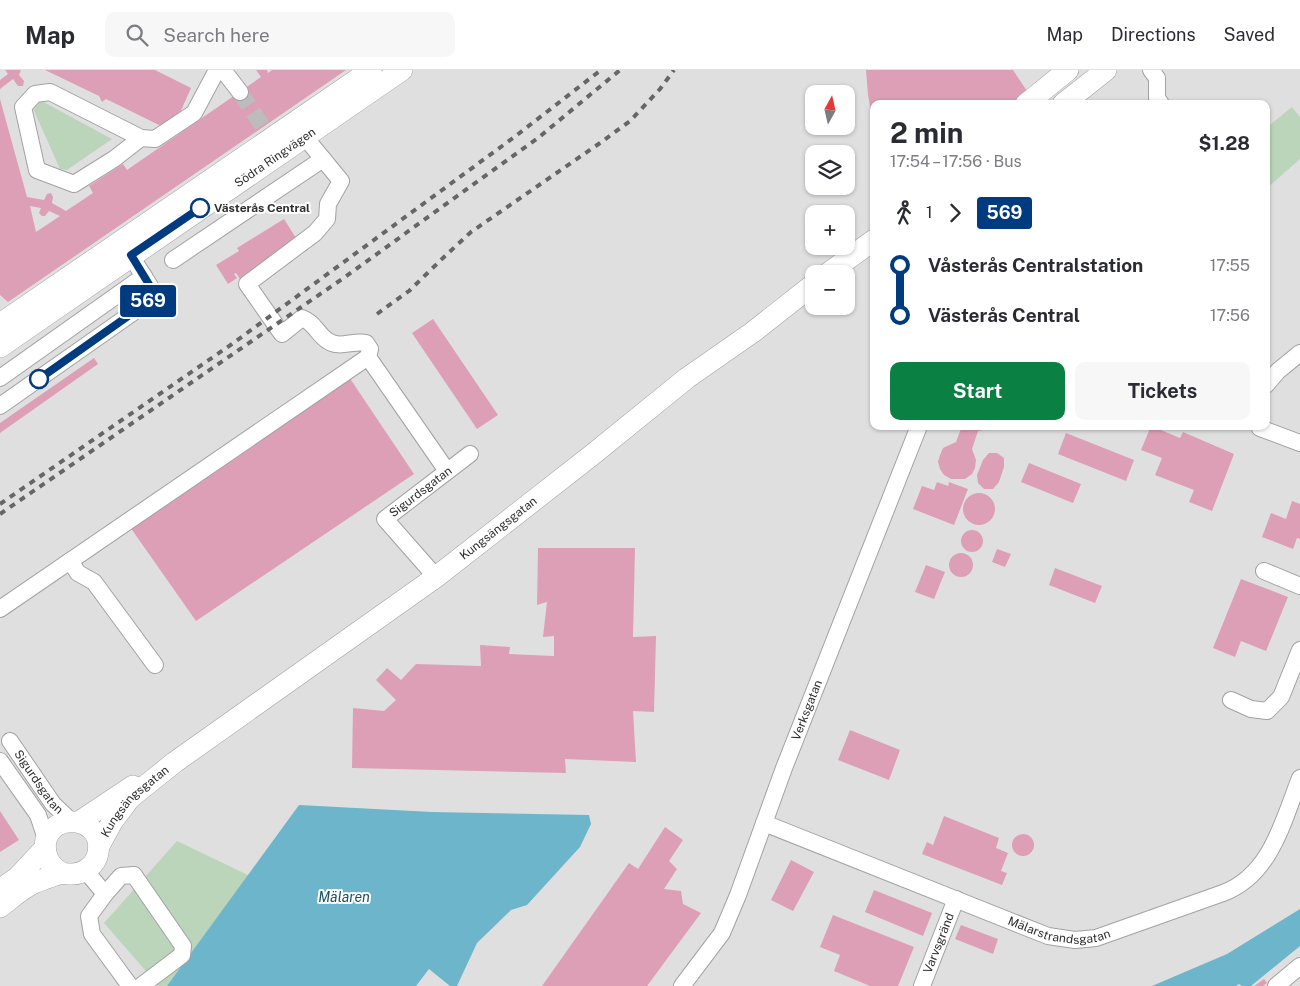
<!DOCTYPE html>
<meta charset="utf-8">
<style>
body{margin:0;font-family:"Public Sans",sans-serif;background:#f7f7f7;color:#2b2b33;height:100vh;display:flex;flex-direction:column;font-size:19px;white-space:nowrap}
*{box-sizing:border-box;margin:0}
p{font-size:16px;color:#7c7c81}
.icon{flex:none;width:28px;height:28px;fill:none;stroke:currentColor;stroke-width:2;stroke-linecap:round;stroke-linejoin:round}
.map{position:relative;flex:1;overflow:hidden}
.drawer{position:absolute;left:870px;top:30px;width:400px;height:330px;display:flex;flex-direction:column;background:#fff;border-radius:10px;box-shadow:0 1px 4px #0004}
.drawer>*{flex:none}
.badge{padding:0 10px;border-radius:4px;font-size:18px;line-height:32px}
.needle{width:32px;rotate:8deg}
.fabs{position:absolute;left:805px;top:15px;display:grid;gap:10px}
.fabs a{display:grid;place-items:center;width:50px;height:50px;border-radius:10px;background:#fff;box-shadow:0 1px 4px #0004;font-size:25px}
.map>.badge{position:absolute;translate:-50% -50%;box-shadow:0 0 0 2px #fff}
.legs{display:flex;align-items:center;gap:8px;height:55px;padding:0 20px;font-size:16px}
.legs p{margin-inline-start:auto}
.summary{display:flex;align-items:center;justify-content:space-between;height:85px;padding:0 20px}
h1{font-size:28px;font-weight:700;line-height:38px}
.action{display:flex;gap:10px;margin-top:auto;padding:10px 20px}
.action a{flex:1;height:58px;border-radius:10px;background:#0b8043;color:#fff;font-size:20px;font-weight:700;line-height:58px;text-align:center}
.action a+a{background:#f7f7f7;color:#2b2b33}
ul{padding:0 20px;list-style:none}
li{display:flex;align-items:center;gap:18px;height:50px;font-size:19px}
li i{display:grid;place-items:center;width:8px;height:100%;margin:0 6px;background:currentColor}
li i::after{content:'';width:12px;height:12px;margin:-6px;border:4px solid;border-radius:50%;background:#fff}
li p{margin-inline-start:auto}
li:first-child i{background:linear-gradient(#0000 50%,currentColor 0)}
li:last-child i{background:linear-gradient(currentColor 50%,#0000 0)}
header{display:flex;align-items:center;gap:30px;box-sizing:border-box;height:70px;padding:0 25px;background:#fff;border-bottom:1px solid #e1e1e2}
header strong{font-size:24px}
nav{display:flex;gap:28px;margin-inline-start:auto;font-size:18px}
.search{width:350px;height:45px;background:#f7f7f7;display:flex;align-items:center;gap:12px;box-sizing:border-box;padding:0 18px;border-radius:10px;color:#7c7c81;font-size:19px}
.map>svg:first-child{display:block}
.green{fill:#bad5ba}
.water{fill:#6db5ca}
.building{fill:#dd9fb5;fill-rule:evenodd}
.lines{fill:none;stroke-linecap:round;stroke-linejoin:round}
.minor-tunnel{stroke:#bdbcbd;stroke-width:16;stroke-dasharray:16 8;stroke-linecap:butt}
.minor-casing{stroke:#a2a2a3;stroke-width:18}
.major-casing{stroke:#a2a2a3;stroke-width:22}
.minor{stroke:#fff;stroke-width:16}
.major{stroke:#fff;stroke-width:21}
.rail{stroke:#666667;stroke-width:4;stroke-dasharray:6 6;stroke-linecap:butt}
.line-1-casing{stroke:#fff;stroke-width:11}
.line-1{stroke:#003b80;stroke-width:8}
.stop-1-dot{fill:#fff;stroke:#003b80;stroke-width:2.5}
.labels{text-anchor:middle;stroke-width:4;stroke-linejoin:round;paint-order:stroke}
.street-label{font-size:12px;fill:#2f2f30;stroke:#fff}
.stop-label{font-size:12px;font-weight:bold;fill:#2f2f30;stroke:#fff;text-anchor:start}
.water-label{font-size:14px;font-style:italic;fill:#145161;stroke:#fff}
</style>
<header>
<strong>Map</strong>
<div class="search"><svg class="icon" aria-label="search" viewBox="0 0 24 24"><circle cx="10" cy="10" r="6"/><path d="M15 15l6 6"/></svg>Search here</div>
<nav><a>Map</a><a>Directions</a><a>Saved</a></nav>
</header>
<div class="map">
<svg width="1300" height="916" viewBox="0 0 1300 916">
<rect width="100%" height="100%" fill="#e0dfe0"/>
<g class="green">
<polygon points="38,29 112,69 67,100 60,99 31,34"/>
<polygon points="1292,37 1300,47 1300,89 1266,119 1266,58"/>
<polygon points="177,771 250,806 169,916 159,916 104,853"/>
</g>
<g class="water">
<polygon points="299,735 432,742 589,745 591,754 580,777 527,835 511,840 477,873 457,916 450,916 429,899 416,916 167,916"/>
<polygon points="1300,839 1300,876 1251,916 1242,916 1239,914 1236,916 1152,916 1227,884"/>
</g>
<g class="building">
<polygon points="5,0 21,0 19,5 24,11 23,16 18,16 13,9 0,19 0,10 8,4"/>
<polygon points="45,0 155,0 191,18 179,45 161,56 106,29 102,32 99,26"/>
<path d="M256,0h11l1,3 4,-3h74l-338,232 -8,-7v-196l27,98 17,3 3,-6 4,-1 2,4 -1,6 14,8 27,-18 -4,-7 34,-22 4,6 134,-93zM30,136l11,2 -2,5 3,3h3l4,-5 11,5 -24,16z"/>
<polygon points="866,0 1013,0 1027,21 1010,34 874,34 873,53 868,25"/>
<polygon points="284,149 296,168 287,174 291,180 242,212 236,203 234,204 237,208 228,214 216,195 239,181 237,178"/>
<polygon points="433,249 498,345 477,359 412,263"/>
<polygon points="94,288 98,294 0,363 0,353"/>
<polygon points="349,307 414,404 196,551 130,457"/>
<polygon points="962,356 990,356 984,360 978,361 972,379 976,390 975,398 972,404 965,409 951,409 944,405 940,399 938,392 940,385 943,378 956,372"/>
<polygon points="1151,356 1180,368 1183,362 1234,384 1212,441 1189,432 1194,420 1155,405 1162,388 1141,380"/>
<polygon points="1066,363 1134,390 1126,411 1058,384"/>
<polygon points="989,383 997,383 1004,388 1004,397 999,412 993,419 984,419 978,413 977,405 983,390"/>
<polygon points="1029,393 1081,414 1073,433 1021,412"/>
<polygon points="937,412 948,416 949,412 968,419 954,455 913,439 922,416 934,420"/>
<circle cx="979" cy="439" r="16"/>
<polygon points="1292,431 1300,434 1300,469 1297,468 1293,479 1262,467 1271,443 1286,449"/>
<circle cx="972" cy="471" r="11"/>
<polygon points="538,478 635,478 633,567 656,566 654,642 633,641 636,692 565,689 566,703 352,698 353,638 384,641 396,630 376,610 387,598 401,610 416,594 481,596 480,575 510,577 509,584 554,586 554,566 543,567 547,532 537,535"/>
<polygon points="997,479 1011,484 1005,497 992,492"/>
<circle cx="961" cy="495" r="12"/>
<polygon points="926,495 945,502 934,529 915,522"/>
<polygon points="1055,498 1102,516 1095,533 1049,515"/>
<polygon points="1241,509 1288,527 1266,581 1241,571 1235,587 1213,578"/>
<polygon points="850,660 900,680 889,710 838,690"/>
<polygon points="0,741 19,770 0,782"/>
<polygon points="944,746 999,768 996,778 1008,783 1001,801 1007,803 1002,815 922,784 927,772 933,775"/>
<polygon points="665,757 683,770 669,791 677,799 664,819 681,821 683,834 701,843 647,916 542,916 629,793 638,799"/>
<circle cx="1023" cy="775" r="11"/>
<polygon points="791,790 814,802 793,841 771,830"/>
<polygon points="874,820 932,843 923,866 865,842"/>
<polygon points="833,845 914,877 898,916 870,916 834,901 840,885 820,877"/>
<polygon points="961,855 998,869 993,884 955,869"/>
<polygon points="1264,909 1267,913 1263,916 1254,916"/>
</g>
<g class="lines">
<polyline class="minor-tunnel" points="240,22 263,57"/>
<defs>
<g id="minor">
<polyline points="223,0 240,22"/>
<polyline points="1151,0 1157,8 1157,28 1161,34"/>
<polyline points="141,68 114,89 74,114 37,100 23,37 35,24 50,22 141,68 155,69 194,43 217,0"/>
<polyline points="173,190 323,89"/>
<polyline points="368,287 447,401"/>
<polyline points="0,308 144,206"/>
<polyline points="1266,315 1278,301 1300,283"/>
<polyline points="0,336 148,232 150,216 125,177"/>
<polyline points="1260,356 1260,358 1300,373"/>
<polyline points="70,491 78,503 94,512 155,595"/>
<polyline points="1264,501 1300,516"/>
<path id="s1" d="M436,507l-51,-58 85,-65"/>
<path d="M0,539l368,-252 2,-8 -4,-6c-13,-3 -26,6 -38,-2 -10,-6 -14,-19 -26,-23l-20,16 -35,-50 68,-51 12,-14 1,-15 13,-23 -37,-45"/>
<polyline points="1231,630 1251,639 1267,641 1281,627 1300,580"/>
<path id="s2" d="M10,671l43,63 18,17"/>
<polyline points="0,691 38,745 46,769"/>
<path id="s3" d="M764,753l284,113 27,4 21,-2 127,-45c48,-18 60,-72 77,-115"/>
<polyline points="85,800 105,824"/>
<polyline points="130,916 92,864 89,846 105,824 121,806 134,805 183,876 182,885 141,916"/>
<path id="s4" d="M682,916l40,-53 16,-38 46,-127 135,-342"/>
<path id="s5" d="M922,916l34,-87"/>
<polyline points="1276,916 1300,896"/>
</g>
<g id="major">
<polyline points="1026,34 1068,0"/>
<polyline points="1063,34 1106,0"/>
<polyline points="827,204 874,170"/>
<polyline points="0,254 371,0"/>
<path id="s6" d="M0,277l402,-277"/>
<polyline points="79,752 133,716"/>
<path id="s7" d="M99,776l13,-24 18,-24 45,-36 261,-185 156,-122 95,-77 66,-46 61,-48"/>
<polyline points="1,819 18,807 45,778"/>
<path d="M0,837c11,-8 22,-19 34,-24 8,-3 17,-7 25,-9 4,-1 7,0 11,0 13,1 26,-9 28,-21 8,-41 -60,-42 -52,0 2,10 8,16 16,20"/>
</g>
</defs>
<use href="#minor" class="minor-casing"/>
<use href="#major" class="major-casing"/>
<use href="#minor" class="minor"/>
<use href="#major" class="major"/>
<g class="rail">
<polyline points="377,244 409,221 444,187 471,162 600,73 630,51 660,19 674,0"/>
<polyline points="0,434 232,274 513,68 601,0"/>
<polyline points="0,444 345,207 471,116 538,68 620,0"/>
</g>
</g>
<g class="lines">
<defs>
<polyline id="line-1" points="39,309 148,232 150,216 131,185 200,138"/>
</defs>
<use href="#line-1" class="line-1-casing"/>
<use href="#line-1" class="line-1"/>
</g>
<g class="stop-1-dot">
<circle cx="200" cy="138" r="9"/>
<circle cx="39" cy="309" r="9"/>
</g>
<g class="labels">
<g class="street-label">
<text dy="4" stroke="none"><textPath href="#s6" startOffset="334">Södra Ringvägen</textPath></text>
<text dy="4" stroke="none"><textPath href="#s1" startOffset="122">Sigurdsgatan</textPath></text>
<text dy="4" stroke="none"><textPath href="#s7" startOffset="514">Kungsängsgatan</textPath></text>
<text dy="4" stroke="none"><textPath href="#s4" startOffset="305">Verksgatan</textPath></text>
<text dy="4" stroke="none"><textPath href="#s2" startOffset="50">Sigurdsgatan</textPath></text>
<text dy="4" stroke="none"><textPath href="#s7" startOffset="58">Kungsängsgatan</textPath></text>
<text dy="4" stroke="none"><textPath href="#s3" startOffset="316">Mälarstrandsgatan</textPath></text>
<text dy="4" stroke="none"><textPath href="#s5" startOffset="46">Varvsgränd</textPath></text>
</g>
<g class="stop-label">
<text x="214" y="142">Västerås Central</text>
</g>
<g class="water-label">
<text x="344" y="832">Mälaren</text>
</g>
</g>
</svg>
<div class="fabs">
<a><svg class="needle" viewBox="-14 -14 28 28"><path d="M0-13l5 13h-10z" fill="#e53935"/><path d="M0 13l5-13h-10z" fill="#7c7c81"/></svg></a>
<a><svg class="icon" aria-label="layers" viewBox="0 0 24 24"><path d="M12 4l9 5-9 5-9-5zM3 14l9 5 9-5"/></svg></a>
<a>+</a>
<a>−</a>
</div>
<b class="badge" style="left:148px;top:231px;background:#003b80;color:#fff">569</b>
<section class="drawer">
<div class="summary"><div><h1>2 min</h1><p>17:54 – 17:56 · Bus</p></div><b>$1.28</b></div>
<div class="legs"><svg class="icon" aria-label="walk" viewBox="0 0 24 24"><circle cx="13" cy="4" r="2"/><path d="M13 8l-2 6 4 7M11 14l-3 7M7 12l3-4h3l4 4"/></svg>1<svg class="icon" aria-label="forward" viewBox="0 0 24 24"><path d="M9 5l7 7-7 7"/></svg><b class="badge" style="background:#003b80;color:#fff">569</b></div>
<ul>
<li><i style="color:#003b80"></i><b>Våsterås Centralstation</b><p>17:55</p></li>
<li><i style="color:#003b80"></i><b>Västerås Central</b><p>17:56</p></li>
</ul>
<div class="action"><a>Start</a><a>Tickets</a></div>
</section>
</div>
